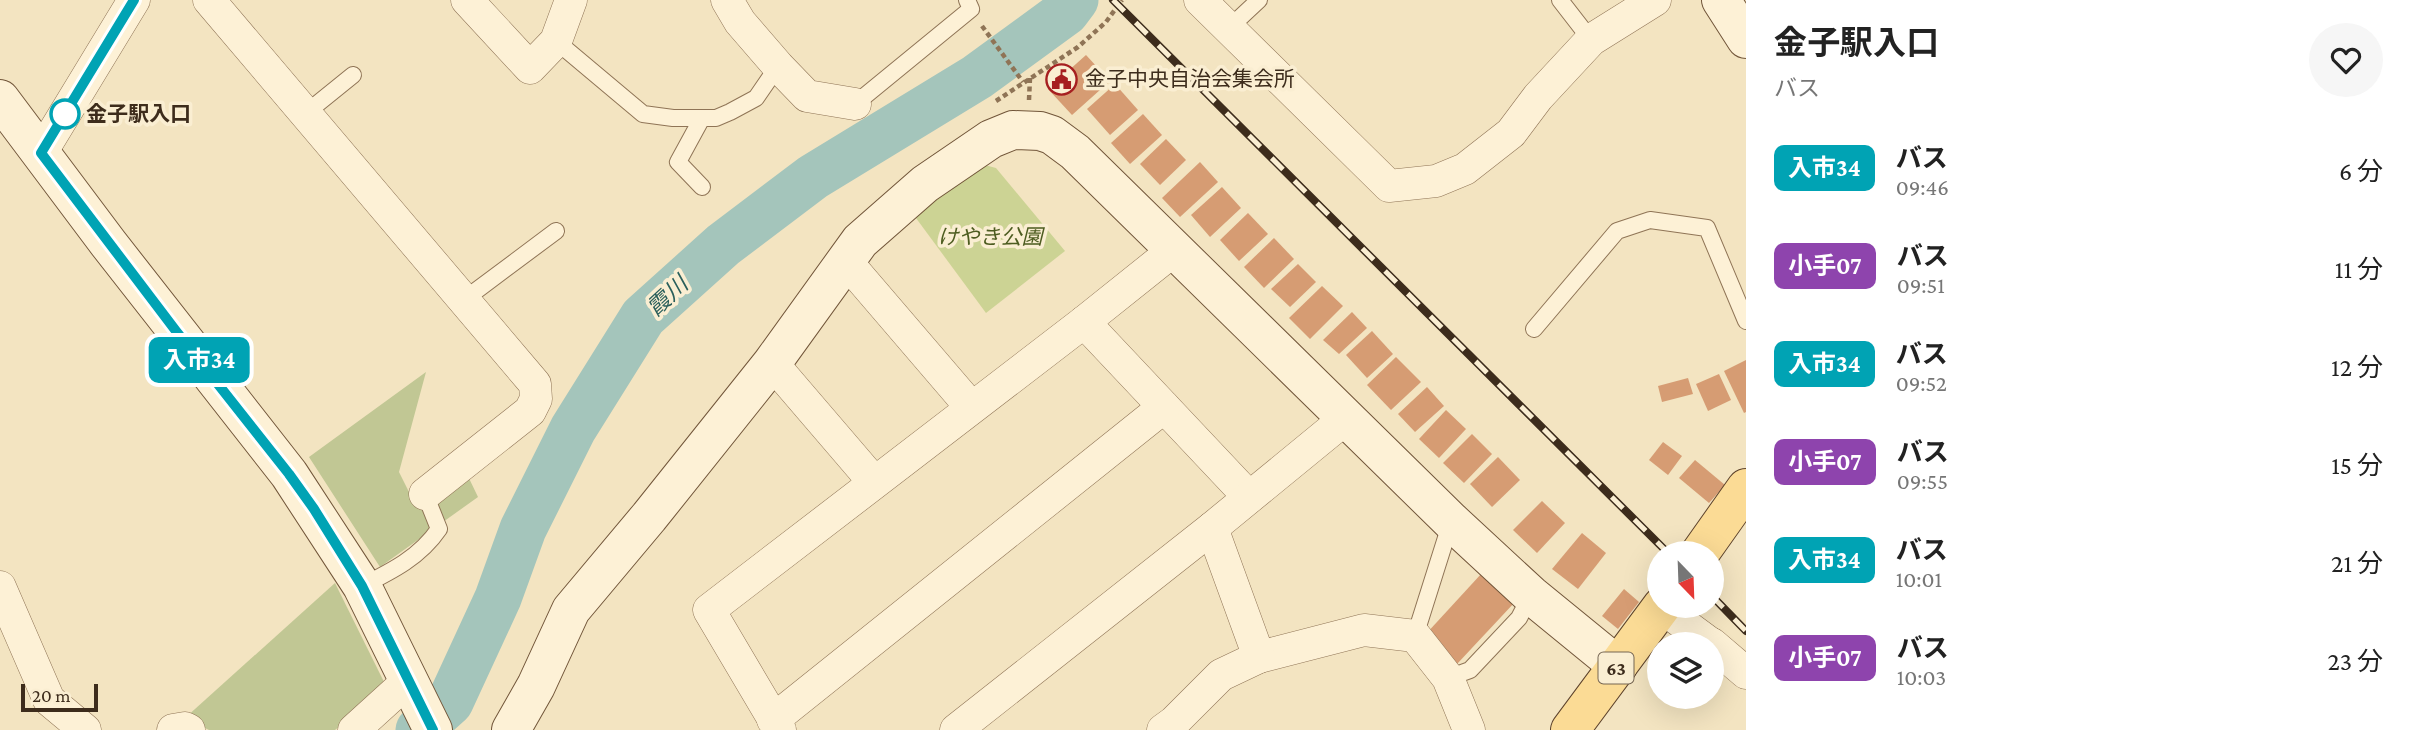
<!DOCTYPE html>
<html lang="ja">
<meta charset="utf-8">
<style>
body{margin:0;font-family:"Crimson Pro","Noto Sans JP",serif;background:#f6f6f6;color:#222;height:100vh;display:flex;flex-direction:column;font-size:26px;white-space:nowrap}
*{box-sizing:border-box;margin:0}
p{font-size:23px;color:#767676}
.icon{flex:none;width:38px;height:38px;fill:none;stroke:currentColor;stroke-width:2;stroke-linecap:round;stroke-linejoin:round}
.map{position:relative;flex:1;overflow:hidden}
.drawer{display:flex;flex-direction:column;background:#fff;width:665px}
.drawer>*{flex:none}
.badge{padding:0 14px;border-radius:10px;font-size:24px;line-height:46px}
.needle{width:46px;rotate:157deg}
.buttons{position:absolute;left:1647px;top:541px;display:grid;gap:14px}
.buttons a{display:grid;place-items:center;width:77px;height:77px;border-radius:50%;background:#fff;box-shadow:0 7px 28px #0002;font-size:35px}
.scale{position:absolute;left:21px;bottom:18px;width:77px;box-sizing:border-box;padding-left:7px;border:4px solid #3d2c1c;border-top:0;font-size:19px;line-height:24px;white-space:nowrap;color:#3d2c1c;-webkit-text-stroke:5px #faeed2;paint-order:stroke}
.map>.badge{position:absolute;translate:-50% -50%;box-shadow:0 0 0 4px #fff}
.round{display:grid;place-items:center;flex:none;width:74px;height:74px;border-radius:37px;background:#f6f6f6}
.summary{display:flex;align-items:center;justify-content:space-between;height:119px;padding:0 28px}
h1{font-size:33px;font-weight:700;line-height:52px}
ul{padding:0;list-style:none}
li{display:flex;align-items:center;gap:21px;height:98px;padding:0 28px}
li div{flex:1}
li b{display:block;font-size:26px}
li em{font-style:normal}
li .badge{min-width:77px;font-weight:700;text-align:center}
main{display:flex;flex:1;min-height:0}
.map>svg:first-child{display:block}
.green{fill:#ccd394}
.cemetery{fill:#c1c794}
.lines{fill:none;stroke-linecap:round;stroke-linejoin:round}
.river{stroke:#a4c5bb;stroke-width:47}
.building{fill:#d69c73}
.lane-casing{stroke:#8f7456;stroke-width:18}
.street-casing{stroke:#8f7456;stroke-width:33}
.secondary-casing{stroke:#715539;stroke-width:40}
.primary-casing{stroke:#5d422b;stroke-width:40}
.path{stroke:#8f7456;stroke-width:4.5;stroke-dasharray:5 3.5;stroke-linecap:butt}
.lane{stroke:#fdf1d6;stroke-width:16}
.street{stroke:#fdf1d6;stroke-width:32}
.secondary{stroke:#fdf1d6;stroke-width:38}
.primary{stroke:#fbdb95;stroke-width:38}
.rail-casing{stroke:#3d2c1c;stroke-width:8}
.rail{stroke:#faeed2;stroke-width:5;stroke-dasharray:16;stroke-linecap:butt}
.line-casing{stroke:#fff;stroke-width:16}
.line{stroke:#00a3b4;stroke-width:10}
.stop-dot{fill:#fff;stroke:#00a3b4;stroke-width:3.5}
.labels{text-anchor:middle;stroke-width:7;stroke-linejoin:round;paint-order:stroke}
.shield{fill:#faeed2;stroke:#766653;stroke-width:2}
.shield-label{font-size:19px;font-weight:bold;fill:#3d2c1c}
.poi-label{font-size:21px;fill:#3d2c1c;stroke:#faeed2;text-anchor:start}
.stop-label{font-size:21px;font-weight:bold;fill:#3d2c1c;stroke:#faeed2;text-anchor:start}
.park-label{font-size:21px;font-style:italic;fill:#4d5c20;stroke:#faeed2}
.water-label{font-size:23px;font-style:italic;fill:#2a5f5b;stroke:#faeed2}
</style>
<main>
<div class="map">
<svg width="1746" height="730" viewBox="0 0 1746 730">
<rect width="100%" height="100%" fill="#f3e4c1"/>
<polygon class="green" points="977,163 996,168 1065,251 986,313 913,214"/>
<g class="cemetery">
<polygon points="426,372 399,472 416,506 465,470 478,497 380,567 309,457"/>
<polygon points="335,583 387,688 335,730 209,730 185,718"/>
</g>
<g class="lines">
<polyline class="river" points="419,730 450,702 498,598 523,529 573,429 643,317 723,245 813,177 977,77 1066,12 1075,0"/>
</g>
<g class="building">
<polygon points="1086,55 1110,81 1072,115 1048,89"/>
<polygon points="1115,84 1138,110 1110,135 1087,109"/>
<polygon points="1143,114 1162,135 1130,164 1111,143"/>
<polygon points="1166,139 1186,160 1160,185 1140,164"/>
<polygon points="1200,162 1218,182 1180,217 1162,198"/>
<polygon points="1222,187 1241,208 1210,237 1191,215"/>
<polygon points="1248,213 1268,234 1239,261 1220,240"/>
<polygon points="1274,238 1294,259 1264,288 1244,267"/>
<polygon points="1298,264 1316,282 1290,307 1271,289"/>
<polygon points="1322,286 1343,306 1310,339 1289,318"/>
<polygon points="1352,312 1367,328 1339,354 1323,340"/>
<polygon points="1372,331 1393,354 1367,378 1346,355"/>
<polygon points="1396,357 1421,382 1391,410 1367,385"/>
<polygon points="1746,360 1746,412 1744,413 1724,371"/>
<polygon points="1719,374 1731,400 1708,411 1696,384"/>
<polygon points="1688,378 1693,394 1662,402 1658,386"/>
<polygon points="1427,387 1444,406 1415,432 1398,414"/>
<polygon points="1446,410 1466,429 1439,458 1419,439"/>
<polygon points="1472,434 1492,454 1464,483 1443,463"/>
<polygon points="1663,442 1682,456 1668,475 1649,460"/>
<polygon points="1498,457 1520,480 1492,507 1470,484"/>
<polygon points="1695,460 1725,485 1709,503 1679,478"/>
<polygon points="1542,501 1565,523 1537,553 1513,530"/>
<polygon points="1582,533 1606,553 1578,589 1552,569"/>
<polygon points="1482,573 1515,602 1457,664 1425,635"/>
<polygon points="1624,589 1639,602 1618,629 1602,616"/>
</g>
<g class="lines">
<defs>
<g id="lane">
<polyline points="1560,0 1591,40"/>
<polyline points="1228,29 1259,0"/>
<polyline points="556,41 643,114 673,118 716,118 730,112 756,98 778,66"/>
<polyline points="855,104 971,9 967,0"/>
<polyline points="306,113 353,75"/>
<polyline points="702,118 678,162 702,187"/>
<polyline points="465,299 556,231"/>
<polyline points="1534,329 1617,231 1650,220 1707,228 1746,321"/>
<path d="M362,586c30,-15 58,-29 77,-57l-14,-35"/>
<polyline points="1415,636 1451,522"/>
<polyline points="1448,678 1470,670 1519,618 1531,595"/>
</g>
<g id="street">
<polyline points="209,0 535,384 536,399 530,411 425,494"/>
<polyline points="467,0 530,68 556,41 571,0"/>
<polyline points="727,0 740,22 778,66 807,96 855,104"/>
<polyline points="1200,0 1389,186 1436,181 1465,169 1511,133 1538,97 1591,40 1655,0"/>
<polyline points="41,153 134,0"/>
<polyline points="845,260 971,407"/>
<polyline points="1084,322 1249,497"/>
<polyline points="772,363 874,482"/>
<polyline points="0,587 49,700 85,730"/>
<polyline points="1661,607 1711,644"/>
<polyline points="1712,644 1746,673"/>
<polyline points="1259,657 1364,630 1415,636 1448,678 1469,730"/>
<polyline points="773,720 1164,407"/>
<polyline points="173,730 185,728 189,730"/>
<polyline points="354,730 408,681"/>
<polyline points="780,730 709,610 1084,322 1174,250"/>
<polyline points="956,730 1212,528"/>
<polyline points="1163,730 1174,722 1221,675 1259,657 1212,528 1345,419"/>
</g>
<g id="secondary">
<polyline points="1721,0 1746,39"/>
<polyline points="0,99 108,243 289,474 362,586 433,730"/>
<polyline points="511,730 536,686 571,610 649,517 772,363 860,241 925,184 991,139 1013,130 1040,131 1052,135 1075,152 1451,521 1531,595 1618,666"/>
</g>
<g id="primary">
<polyline points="1700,553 1746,488"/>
<polyline points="1570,730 1662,606"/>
</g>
</defs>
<use href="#lane" class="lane-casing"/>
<use href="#street" class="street-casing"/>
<use href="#secondary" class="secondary-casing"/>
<use href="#primary" class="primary-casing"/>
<g class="path">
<polyline points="982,26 1023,82"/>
<polyline points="1029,100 1030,78"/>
<polyline points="996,101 1078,47 1106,22 1122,0"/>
</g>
<use href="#lane" class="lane"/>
<use href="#street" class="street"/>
<use href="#secondary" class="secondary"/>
<use href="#primary" class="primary"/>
<defs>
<g id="rail">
<polyline points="1113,0 1668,553"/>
<polyline points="1712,596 1746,631"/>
</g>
</defs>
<use href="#rail" class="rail-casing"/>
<use href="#rail" class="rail"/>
</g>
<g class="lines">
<defs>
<polyline id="line" points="134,0 41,153 176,331 289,474 314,509 362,586 433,730"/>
</defs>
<use href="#line" class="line-casing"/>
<use href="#line" class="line"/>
</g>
<defs>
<symbol id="civic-ring" viewBox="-11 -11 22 22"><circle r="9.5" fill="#faeed2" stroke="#a61f20" stroke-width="1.5"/><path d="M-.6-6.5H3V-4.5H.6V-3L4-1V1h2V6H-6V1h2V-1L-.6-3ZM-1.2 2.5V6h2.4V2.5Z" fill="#a61f20"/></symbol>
</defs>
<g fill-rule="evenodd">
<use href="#civic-ring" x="1044" y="62" width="35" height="35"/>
</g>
<circle class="stop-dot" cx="65" cy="114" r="14"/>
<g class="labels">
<rect class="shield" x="1598.5" y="652.5" width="35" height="31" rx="5"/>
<g class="shield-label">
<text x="1616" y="675">63</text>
</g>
<g class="poi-label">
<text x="1085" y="86">金子中央自治会集会所</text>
</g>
<g class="stop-label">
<text x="86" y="121">金子駅入口</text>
</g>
<g class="park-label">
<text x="990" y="244">けやき公園</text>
</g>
<g class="water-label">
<text transform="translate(667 296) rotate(-43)" y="8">霞川</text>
</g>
</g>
</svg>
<div class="buttons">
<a><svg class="needle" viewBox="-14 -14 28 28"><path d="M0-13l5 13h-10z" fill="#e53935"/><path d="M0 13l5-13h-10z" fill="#767676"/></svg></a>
<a><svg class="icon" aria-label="layers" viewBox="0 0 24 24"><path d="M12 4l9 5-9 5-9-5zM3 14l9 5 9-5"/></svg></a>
</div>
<div class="scale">20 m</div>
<b class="badge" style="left:199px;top:360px;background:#00a3b4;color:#fff">入市34</b>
</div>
<section class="drawer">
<div class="summary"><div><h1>金子駅入口</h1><p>バス</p></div><a class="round"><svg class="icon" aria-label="heart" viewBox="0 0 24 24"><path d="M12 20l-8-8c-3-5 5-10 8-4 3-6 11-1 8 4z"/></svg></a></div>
<ul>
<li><span class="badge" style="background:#00a3b4;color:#fff">入市34</span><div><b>バス</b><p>09:46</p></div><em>6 分</em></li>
<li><span class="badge" style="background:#8e44ad;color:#fff">小手07</span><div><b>バス</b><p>09:51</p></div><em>11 分</em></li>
<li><span class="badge" style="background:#00a3b4;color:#fff">入市34</span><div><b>バス</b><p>09:52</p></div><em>12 分</em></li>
<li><span class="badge" style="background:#8e44ad;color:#fff">小手07</span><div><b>バス</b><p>09:55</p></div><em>15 分</em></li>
<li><span class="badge" style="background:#00a3b4;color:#fff">入市34</span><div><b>バス</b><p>10:01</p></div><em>21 分</em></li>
<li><span class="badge" style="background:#8e44ad;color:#fff">小手07</span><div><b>バス</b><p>10:03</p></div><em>23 分</em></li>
</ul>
</section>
</main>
